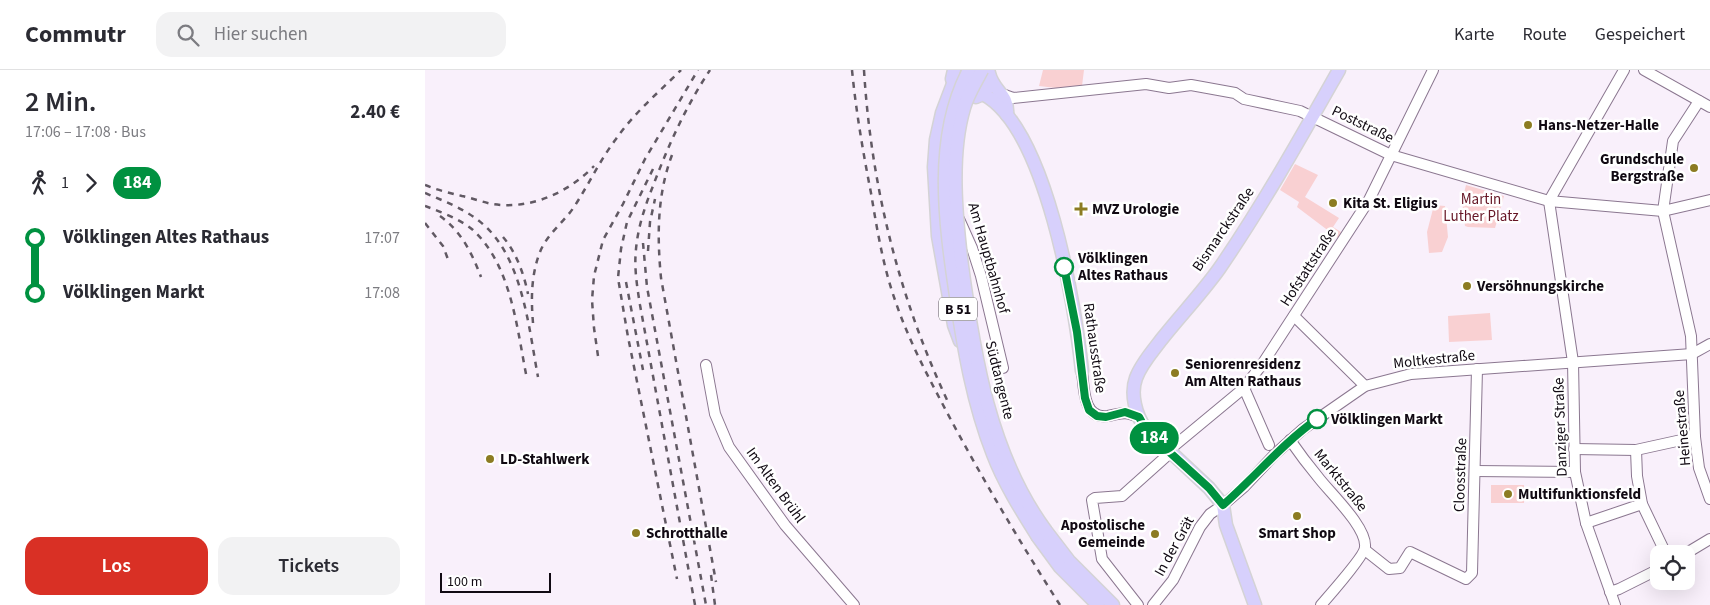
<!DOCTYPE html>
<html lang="de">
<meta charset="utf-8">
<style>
body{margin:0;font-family:"Source Sans 3",sans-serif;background:#f2f2f3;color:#2b2b33;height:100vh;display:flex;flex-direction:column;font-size:19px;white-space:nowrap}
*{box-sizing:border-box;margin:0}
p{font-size:16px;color:#7c7c81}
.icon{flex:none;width:28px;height:28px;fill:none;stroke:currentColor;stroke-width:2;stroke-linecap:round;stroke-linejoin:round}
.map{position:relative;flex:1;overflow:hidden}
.drawer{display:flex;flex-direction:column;background:#fff;width:425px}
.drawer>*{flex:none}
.badge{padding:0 10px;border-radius:16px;font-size:18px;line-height:32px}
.tools{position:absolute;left:1225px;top:475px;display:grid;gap:10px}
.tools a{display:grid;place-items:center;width:45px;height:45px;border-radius:10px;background:#fff;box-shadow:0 5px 20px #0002;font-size:25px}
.scale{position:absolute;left:15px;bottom:12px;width:111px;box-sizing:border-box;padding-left:5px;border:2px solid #110a13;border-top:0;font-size:14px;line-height:18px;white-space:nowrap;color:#110a13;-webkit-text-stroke:4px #fff;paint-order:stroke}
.map>.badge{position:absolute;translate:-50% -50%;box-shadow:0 0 0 2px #fff}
.legs{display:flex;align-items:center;gap:8px;height:55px;padding:0 25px;font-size:16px}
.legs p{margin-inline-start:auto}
.headline{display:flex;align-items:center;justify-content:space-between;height:85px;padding:0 25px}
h1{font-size:28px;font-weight:600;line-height:38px}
.action{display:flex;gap:10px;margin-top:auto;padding:10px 25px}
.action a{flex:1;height:58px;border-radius:15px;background:#d93025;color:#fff;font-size:20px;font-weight:600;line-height:58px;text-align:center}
.action a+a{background:#f2f2f3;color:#2b2b33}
ul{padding:0 25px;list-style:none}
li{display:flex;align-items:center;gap:18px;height:55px;font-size:19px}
li i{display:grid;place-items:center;width:8px;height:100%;margin:0 6px;background:currentColor}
li i::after{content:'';width:12px;height:12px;margin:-6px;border:4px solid;border-radius:50%;background:#fff}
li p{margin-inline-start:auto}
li:first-child i{background:linear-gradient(#0000 50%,currentColor 0)}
li:last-child i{background:linear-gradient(currentColor 50%,#0000 0)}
header{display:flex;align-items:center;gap:30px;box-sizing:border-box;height:70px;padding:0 25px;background:#fff;border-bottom:1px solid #e1e1e2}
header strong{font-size:24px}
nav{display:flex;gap:28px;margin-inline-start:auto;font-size:18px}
.search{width:350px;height:45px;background:#f2f2f3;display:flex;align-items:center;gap:12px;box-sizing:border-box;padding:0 18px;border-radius:15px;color:#7c7c81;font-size:19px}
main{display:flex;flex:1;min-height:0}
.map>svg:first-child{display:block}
.green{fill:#f9d0d2}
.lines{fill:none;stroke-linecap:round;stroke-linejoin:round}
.minor-casing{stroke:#8b7790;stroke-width:12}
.major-casing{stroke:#d4d3d5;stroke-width:15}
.minor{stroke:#fff;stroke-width:10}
.major{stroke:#d7d0fc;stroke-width:12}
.rail{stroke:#615963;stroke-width:2.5;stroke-dasharray:6 6;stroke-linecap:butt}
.major-bridge-casing{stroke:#d4d3d5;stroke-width:15;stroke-linecap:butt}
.major-bridge{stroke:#d7d0fc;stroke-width:12}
.line-1-casing{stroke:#fff;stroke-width:11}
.line-1{stroke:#009140;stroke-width:8}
.poi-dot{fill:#8c7c22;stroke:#fff;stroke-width:2}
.stop-1-dot{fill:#fff;stroke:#009140;stroke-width:2.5}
.labels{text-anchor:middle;stroke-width:5;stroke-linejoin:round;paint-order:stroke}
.shield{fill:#fff;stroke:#58545a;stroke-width:1}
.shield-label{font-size:14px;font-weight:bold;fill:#110a13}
.street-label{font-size:15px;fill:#110a13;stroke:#fff}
.poi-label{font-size:15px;font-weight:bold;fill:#110a13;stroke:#fff;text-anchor:start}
.park-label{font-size:15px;fill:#651524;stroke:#fff}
.stop-label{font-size:15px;font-weight:bold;fill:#110a13;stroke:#fff;text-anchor:start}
</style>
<header>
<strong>Commutr</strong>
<div class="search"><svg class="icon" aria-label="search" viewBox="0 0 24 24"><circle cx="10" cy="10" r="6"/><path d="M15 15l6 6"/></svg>Hier suchen</div>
<nav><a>Karte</a><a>Route</a><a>Gespeichert</a></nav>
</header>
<main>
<section class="drawer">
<div class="headline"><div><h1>2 Min.</h1><p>17:06 – 17:08 · Bus</p></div><b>2.40 €</b></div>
<div class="legs"><svg class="icon" aria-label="walk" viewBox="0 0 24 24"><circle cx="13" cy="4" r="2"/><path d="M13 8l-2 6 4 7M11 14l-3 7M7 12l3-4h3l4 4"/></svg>1<svg class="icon" aria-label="forward" viewBox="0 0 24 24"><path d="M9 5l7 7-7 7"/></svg><b class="badge" style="background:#009140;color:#fff">184</b></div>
<ul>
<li><i style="color:#009140"></i><b>Völklingen Altes Rathaus</b><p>17:07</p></li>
<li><i style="color:#009140"></i><b>Völklingen Markt</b><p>17:08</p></li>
</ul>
<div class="action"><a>Los</a><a>Tickets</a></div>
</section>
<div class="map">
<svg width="1285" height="535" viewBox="0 0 1285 535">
<rect width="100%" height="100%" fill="#f9f0fb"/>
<g class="green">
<polygon points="618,0 659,0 657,16 640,19 614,16"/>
<polygon points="870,94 893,105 880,127 914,148 908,157 916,162 913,168 872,137 874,132 855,120"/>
<polygon points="1041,115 1079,126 1070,158 1043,157 1040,156 1037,131"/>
<polygon points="1009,135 1020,136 1023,167 1017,182 1004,183 1002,162"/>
<polygon points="1065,243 1067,270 1024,272 1023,246"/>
<rect x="1066" y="415" width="33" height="18"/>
</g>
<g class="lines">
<defs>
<g id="minor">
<polyline points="1219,0 1285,37"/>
<polyline points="577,24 588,28 721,14 744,18 766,15 810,23 819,29 875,41 966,85 1124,131 1238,141 1285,130"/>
<polyline points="1274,31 1248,71 1238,141 1266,266 1270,367 1274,398 1285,429"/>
<polyline points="534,149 547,178 556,206 578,298"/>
<polyline points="869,246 940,316"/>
<polyline points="281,295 290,344 304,377 360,455 429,535"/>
<path d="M657,301c2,17 1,49 26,45 16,-3 15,-5 31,1"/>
<polyline points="819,318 844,375"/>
<path d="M865,370c9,13 18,25 28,37 12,16 49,50 47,70 0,8 -37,50 -44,58"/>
<polyline points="1149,379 1211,380 1270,367"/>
<polyline points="1211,380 1212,406 1217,434 1241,484"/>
<polyline points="743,381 819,318 838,293 944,130 1008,0"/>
<polyline points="1050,401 1150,402"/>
<polyline points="1161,453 1217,434"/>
<polyline points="940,480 964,499 975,498 985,482 1041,509 1047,503 1052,299"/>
<polyline points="1260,484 1285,469"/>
<polyline points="1185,522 1194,519 1234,499"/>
<polyline points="713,535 677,489 667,430 670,428 697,426 745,383"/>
<polyline points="728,535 748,510 775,457 785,444 798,435 819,417 850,384 878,359 940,316 986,304 1267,284 1285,274"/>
<polyline points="1190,535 1161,453 1150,402 1148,292 1124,131 1199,0"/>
</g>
<g id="major">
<polyline points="529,0 527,9 531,20"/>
<path d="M564,3c4,19 20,20 18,42"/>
<polyline points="528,14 517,43 511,70 509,97 513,166 529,255 535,271"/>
<path d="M558,24c63,33 92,210 99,277"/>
<path d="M551,27c9,-3 13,-9 14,-18"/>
<polyline points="621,461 644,491 688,535"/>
<polyline points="613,467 635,497 673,535"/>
<path d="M830,535l-29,-80 -3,-20 -14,-17 -64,-60c-9,-13 -15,-34 -9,-50 5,-14 16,-26 25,-38 19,-24 40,-46 58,-71 44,-64 82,-132 120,-199"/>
</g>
</defs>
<use href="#minor" class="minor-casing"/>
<use href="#major" class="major-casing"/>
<use href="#minor" class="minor"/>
<use href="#major" class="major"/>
<g class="rail">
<path d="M427,0c4,41 11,82 19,123 6,36 12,73 24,107 14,42 35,80 56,120 34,63 70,124 109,185"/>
<path d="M439,0c7,115 35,228 84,332"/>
<path d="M247,85c-15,40 -15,81 -11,123l55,304"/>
<polyline points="228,99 202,152 196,179 193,208 203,267 252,509"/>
<path d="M0,115c12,5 25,8 37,11 10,2 20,6 30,8 38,6 76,-11 102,-38"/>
<path d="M0,123c21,9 43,17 60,33 38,35 44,103 53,151"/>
<path d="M0,136c16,6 35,13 48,24 39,36 44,100 54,149"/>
<path d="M15,146c21,15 32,37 41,61"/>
<polyline points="0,153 18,176 24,192"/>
<path d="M78,167c13,15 21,37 25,57"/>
<polyline points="218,173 222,217 281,535"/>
<polyline points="223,181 225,152 230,129"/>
<polyline points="201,212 218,300"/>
<path d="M108,253c-2,-24 -2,-48 7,-71 7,-18 24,-30 34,-45 15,-23 26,-47 42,-68 18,-26 43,-47 65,-69"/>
<polyline points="173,286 169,258 167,230 169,206 178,170 198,134 220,89 273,0"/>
<polyline points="286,505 290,535"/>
<path d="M270,535l-55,-300c-3,-19 -6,-37 -4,-56 2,-22 9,-43 17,-63 15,-40 33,-80 57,-116"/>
</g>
<defs>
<g id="major-bridge">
<path d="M544,0c-36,68 -24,152 -13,226 8,54 17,107 37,158 11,29 28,56 45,83"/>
<path d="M557,0c-6,12 -14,24 -18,38 -14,47 -8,109 -2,158 12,90 28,189 84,265"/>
</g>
</defs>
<use href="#major-bridge" class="major-bridge-casing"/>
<use href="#major-bridge" class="major-bridge"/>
</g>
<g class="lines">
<defs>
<path id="line-1" d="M639,197l13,65 8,66 4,12 8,6 9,1 19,-5 14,5 6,11 10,11 54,49 14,17c32,-28 59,-61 94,-86"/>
</defs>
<use href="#line-1" class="line-1-casing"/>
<use href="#line-1" class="line-1"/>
</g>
<g class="poi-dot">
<circle cx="1103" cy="55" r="5"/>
<circle cx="1269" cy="98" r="5"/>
<circle cx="908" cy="133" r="5"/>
<path d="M653.5 131.5h5v5h5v5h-5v5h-5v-5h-5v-5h5z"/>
<circle cx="1042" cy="216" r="5"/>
<circle cx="750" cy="303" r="5"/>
<circle cx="65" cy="389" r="5"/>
<circle cx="1083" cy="424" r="5"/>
<circle cx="872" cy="446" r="5"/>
<circle cx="211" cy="463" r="5"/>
<circle cx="730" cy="464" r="5"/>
</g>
<g class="stop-1-dot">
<circle cx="639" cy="197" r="9"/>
<circle cx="892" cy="349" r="9"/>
</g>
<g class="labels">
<rect class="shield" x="514" y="227.5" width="38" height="23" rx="4"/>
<g class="shield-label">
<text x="533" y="244">B 51</text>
</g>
<g class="street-label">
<text transform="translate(938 54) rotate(26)" y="5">Poststraße</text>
<text transform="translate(798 159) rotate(-56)" y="5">Bismarckstraße</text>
<text transform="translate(564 188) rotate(74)" y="5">Am Hauptbahnhof</text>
<text transform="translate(883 197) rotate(-57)" y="5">Hofstattstraße</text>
<text transform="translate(670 278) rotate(82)" y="5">Rathausstraße</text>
<text transform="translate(1009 289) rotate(-6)" y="5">Moltkestraße</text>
<text transform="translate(575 310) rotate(76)" y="5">Südtangente</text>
<text transform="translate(1135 357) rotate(-92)" y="5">Danziger Straße</text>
<text transform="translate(1257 358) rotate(-95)" y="5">Heinestraße</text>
<text transform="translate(1035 405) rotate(-88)" y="5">Cloosstraße</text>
<text transform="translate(916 410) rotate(51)" y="5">Marktstraße</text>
<text transform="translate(351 415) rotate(54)" y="5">Im Alten Brühl</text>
<text transform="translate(749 476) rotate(-61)" y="5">In der Grät</text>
</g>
<g class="poi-label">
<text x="1113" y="60">Hans-Netzer-Halle</text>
<text x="1259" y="94" text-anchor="end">Grundschule<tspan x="1259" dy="17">Bergstraße</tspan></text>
<text x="918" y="138">Kita St. Eligius</text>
<text x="667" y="144">MVZ Urologie</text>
<text x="1052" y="221">Versöhnungskirche</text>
<text x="760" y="299">Seniorenresidenz<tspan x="760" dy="17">Am Alten Rathaus</tspan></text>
<text x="75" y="394">LD-Stahlwerk</text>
<text x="1093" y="429">Multifunktionsfeld</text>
<text x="720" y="460" text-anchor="end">Apostolische<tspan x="720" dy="17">Gemeinde</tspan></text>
<text x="221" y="468">Schrotthalle</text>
<text x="872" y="468" text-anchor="middle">Smart Shop</text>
</g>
<g class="park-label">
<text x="1056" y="134">Martin<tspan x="1056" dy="17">Luther Platz</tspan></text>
</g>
<g class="stop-label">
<text x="653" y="193">Völklingen<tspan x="653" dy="17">Altes Rathaus</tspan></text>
<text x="906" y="354">Völklingen Markt</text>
</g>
</g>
</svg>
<div class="tools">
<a><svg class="icon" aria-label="locate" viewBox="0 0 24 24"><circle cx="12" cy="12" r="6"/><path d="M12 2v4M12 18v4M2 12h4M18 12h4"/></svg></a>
</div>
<div class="scale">100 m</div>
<b class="badge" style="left:729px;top:368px;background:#009140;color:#fff">184</b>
</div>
</main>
